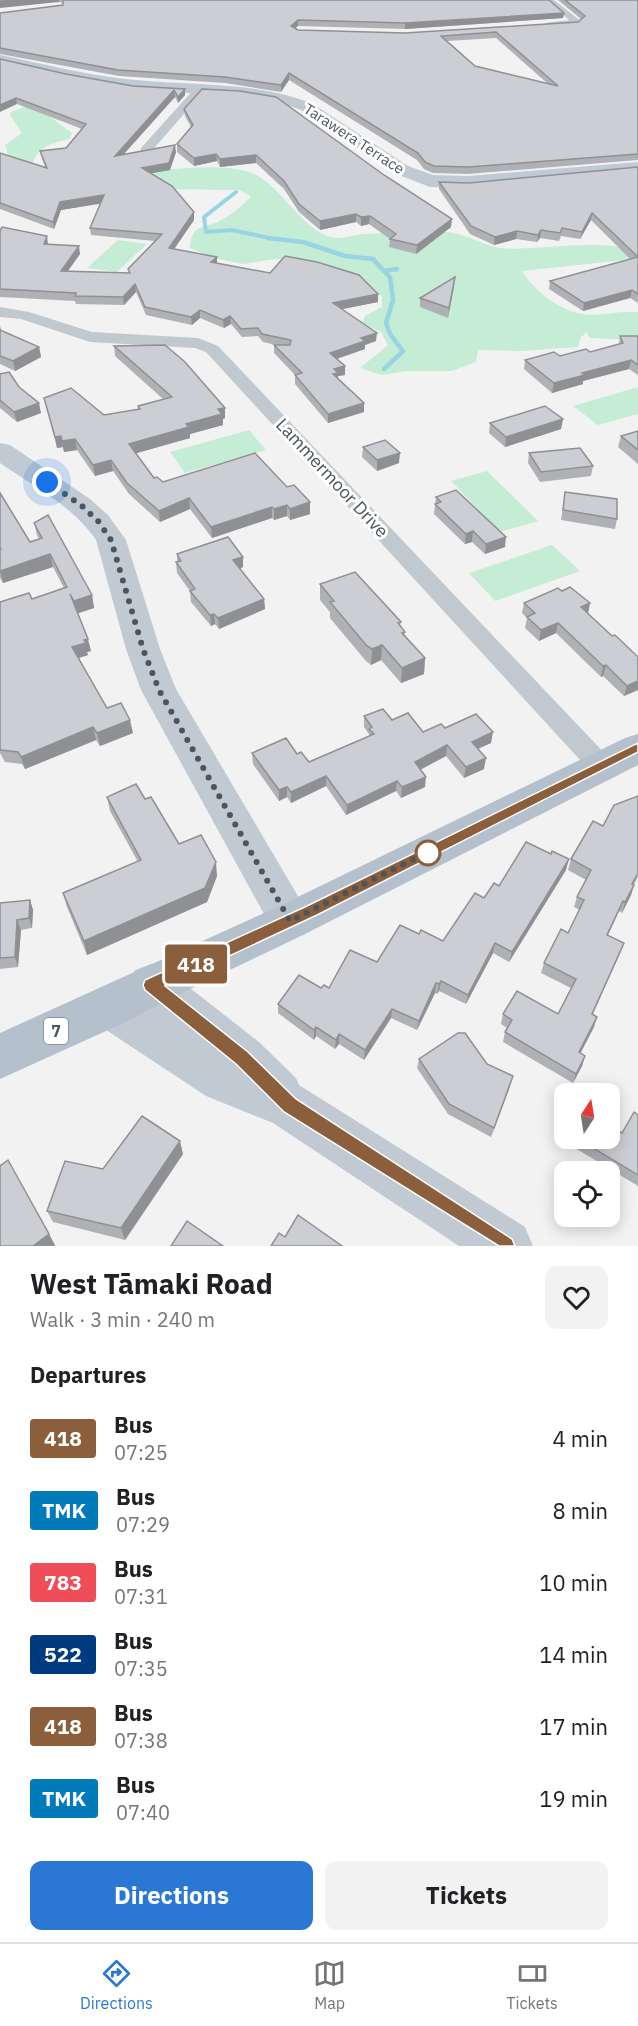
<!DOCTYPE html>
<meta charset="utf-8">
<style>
body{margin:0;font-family:"IBM Plex Sans",sans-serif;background:#f2f2f2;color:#202124;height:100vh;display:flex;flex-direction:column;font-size:22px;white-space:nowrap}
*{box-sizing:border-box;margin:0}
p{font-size:20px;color:#757577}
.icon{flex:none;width:33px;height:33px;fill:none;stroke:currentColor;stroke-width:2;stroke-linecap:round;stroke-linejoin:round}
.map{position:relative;height:1246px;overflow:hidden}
.drawer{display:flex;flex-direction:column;background:#fff;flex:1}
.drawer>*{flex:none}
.badge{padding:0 12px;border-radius:4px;font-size:21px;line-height:39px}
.needle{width:39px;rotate:12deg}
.buttons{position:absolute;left:554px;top:1083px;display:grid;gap:12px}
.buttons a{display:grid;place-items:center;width:66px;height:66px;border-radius:12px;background:#fff;box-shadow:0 3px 15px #0003;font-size:30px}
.you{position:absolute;width:30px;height:30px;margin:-15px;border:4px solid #fff;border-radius:50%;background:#1a73e8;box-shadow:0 0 0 9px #1a73e833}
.map>.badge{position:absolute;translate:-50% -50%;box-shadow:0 0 0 3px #fff}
h2{padding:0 30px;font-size:22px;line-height:54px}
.round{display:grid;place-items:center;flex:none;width:63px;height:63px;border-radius:12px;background:#f2f2f2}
.summary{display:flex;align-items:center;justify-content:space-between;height:102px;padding:0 30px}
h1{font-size:28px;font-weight:800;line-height:45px}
.cta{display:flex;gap:12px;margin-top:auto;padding:12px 30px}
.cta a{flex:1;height:69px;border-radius:12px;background:#2b77d4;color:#fff;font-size:24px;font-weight:800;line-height:69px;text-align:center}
.cta a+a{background:#f2f2f2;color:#202124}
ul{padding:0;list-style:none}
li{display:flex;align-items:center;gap:18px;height:72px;padding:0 30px}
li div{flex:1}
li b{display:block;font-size:22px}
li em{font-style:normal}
li .badge{min-width:66px;font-weight:700;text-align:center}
.menu{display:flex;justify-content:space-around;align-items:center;height:84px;border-top:2px solid #e0e0e0;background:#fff;font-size:16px;color:#757577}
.menu a{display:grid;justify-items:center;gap:3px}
.menu .active{color:#2b77d4}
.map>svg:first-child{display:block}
.green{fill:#c5ecd4}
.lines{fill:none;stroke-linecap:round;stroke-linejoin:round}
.stream-far1{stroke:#97d5e4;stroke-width:4}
.stream{stroke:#97d5e4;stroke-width:4.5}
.street{fill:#c1c9ce;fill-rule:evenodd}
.secondary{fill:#c1cad3;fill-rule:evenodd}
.primary{fill:#b4c1cd;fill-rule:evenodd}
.wall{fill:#afb1b5;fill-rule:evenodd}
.shaded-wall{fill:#8f9094}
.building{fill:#ccced3;stroke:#8f9094;stroke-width:1.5;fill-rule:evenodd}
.line{fill:#8b5e3c;stroke:#fff;stroke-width:1.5}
.walk{stroke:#4b555d;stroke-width:6;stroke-dasharray:0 10.8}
.stop-dot{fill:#fff;stroke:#8b5e3c;stroke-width:3}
.labels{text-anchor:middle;stroke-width:6;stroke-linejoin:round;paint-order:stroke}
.far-street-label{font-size:15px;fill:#4b555d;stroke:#fff}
.shield{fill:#fff;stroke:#81888e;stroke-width:1.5}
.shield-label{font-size:16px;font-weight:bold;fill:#4b555d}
.street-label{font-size:18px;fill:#4b555d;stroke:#fff}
</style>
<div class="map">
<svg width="638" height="1246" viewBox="0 0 638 1246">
<rect width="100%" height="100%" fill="#f3f2f2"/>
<g class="green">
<path d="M26,106l16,5 30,22 -3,6c-17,5 -30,6 -36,24l4,4c35,1 70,4 104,4 34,-1 72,-8 105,0 32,7 53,58 85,66 11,3 24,-3 36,-3 25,-2 52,-3 77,-2 20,0 37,13 56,16 34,4 114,-13 138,7l-13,5 -103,11c12,19 36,39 60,43 17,3 38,-4 56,-2v28l-49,-2 -2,-6 -6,5 -3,10 -56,4 -44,-1 -2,12 -25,9h-44l-25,4 -22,-7 28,-23 -7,-13 -19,-9 3,-7 17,-9v-10l-16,-16 -63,-21 -28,-1 -32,5 -29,-6 -24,-10c2,-24 10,-18 27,-26 12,-5 27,-17 34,-26l-12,-6 -83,-1 -156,-10 9,-21 -4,-13 17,-12 -12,-18 1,-3z"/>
<polygon points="118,240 147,244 117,272 87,268"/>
<polygon points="638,387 638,414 598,425 573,406"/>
<polygon points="249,430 266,450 185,473 170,452"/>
<polygon points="487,471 538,521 500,532 451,481"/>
<polygon points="552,545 580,571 495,601 469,573"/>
</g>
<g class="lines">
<polyline class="stream-far1" points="236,192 204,217 206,232 232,230 274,239"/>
<g class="stream">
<polyline points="268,238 303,242 345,256 373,259 384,271 397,269"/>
<polyline points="384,271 390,277 393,300 386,323 390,334 403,351 384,369"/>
</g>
<g class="street">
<polygon points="545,0 554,0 582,22 577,25 545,27 545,23 569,20"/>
<polygon points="199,87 204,90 203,92 149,154 141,154 141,148 195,88"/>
<polygon points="0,307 29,312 92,332 198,338 218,346 610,759 614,766 610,773 601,776 592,773 206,352 195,348 90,342 21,319 0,317"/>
</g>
<g class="secondary">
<path d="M0,55c45,9 90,21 136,25 59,6 120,1 177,24l95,62 25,9 35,1 170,-14v10l-170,16 -38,-1 -34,-13 -95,-64c-52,-21 -111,-14 -167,-20 -45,-5 -89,-17 -134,-27z"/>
<path d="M0,443l10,2 80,54 18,16 18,25 34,109 16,40 129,219 6,13 -6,13 -15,6 -15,-6 -134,-244 -15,-41 -30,-109c-23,-34 -63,-54 -96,-77z"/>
<polygon points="151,964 167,970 259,1042 296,1078 299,1085 525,1227 533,1246 459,1246 273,1123 206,1096 94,1022 87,1007 94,992 110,986 134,997 129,985 135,970"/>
</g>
<polygon class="primary" points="638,734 638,765 305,934 167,1000 126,1022 0,1079 0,1033 275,908 625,738"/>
</g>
<g class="wall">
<path d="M0,0h549l15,13 -1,5 -158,11 -107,-3 -3,2 3,2 107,3 173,-11 3,-3 -23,-19h80v160l-170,14 -35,-1 -9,-4 -7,-9 -128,-80 -8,12 -56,-9 -106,-7 -119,-22v-41l63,-8v-2l-4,-1zM496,38l51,45 -72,-17 -28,-25z"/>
<polygon points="0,59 66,74 133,86 185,89 185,95 178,103 175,97 123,154 176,152 170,170 151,173 194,212 194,220 174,249 217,263 378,302 342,309 376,341 365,345 365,349 337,359 345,375 338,376 338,379 364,412 328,423 295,384 295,375 274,353 274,345 277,345 263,342 258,336 242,337 231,324 224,328 200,318 192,325 146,315 136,292 124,305 76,304 75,301 0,297 0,231 80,254 68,271 129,273 128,269 155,241 91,235 90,228 101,203 61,210 54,229 0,209 0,153 45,167 42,158 40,151 66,148 82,129 17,104"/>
<polygon points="184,109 451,227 416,254 389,247 390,239 369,224 361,226 356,222 320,230 299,212 284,189 256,163 220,167 217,161 194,166 177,152 177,144 191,127 185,116"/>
<polygon points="638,167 638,303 630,298 583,311 549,289 550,281 630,259 591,220 580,239 561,236 559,241 540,238 537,242 516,239 494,245 470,234 439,189 439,182 469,183"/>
<polygon points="454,286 448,318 420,307 420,298"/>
<polygon points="0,326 2,332 39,347 41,357 15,371 0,364"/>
<polygon points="620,336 638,336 638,375 629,369 583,381 583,384 552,393 524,369 525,360 590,352 619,344"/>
<polygon points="114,346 225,418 223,419 223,425 190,434 190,438 136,453 154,478 163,482 287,487 310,502 310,514 290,520 287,516 274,520 272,518 212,538 190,509 160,522 129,494 113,471 95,476 77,450 64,452 63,447 57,448 44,398 104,415 138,409 138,406 163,399 115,356"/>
<polygon points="0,374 19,387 41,413 17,422 0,408"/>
<polygon points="563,419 561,429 505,447 489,433 490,423"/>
<polygon points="638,431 638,464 618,447 621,436"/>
<polygon points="363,447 399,463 377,471 362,457"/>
<polygon points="529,453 593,466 591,476 540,482 528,463"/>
<polygon points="565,492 617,519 615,529 561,520"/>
<polygon points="0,493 30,542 39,539 37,535 34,523 92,595 94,608 78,613 91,651 87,652 88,655 79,658 107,708 133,733 100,746 96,740 25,769 22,764 5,762 0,753 0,602 32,599 64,588 53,567 3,583 0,578"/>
<polygon points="436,497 505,547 485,554 472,542 465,544 434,514"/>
<polygon points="177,554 243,567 240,569 264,599 265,609 219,629 215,624 211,626 191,602 190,591 177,573 176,562 177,562"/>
<polygon points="320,584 401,622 400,626 405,635 425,658 424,674 401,683 381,660 371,665 366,661 330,618 330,612 320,600"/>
<polygon points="524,603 588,614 612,636 638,657 638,690 624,696 603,676 601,677 556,633 539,641 525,628 527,618 522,613"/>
<polygon points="364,716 392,720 423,732 445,728 491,743 478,749 484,769 464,778 446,756 420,770 425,787 401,798 396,791 346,815 326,786 291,803 287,797 279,801 253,764 252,753 297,754 309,762 369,736 369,734 364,727"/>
<polygon points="107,797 145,799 179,844 217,876 207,902 87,955 67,907 63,893 138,862 110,811"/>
<polygon points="571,859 638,876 634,885 631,895 622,913 619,911 608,935 620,953 593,1014 594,1027 580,1053 585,1056 582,1066 573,1083 503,1042 505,1032 507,1028 501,1024 503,1014 558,1014 571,988 541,973 544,963 568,933 580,910 574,907 577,897 586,880 568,870"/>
<polygon points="566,870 509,962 493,953 466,1004 439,991 437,994 435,993 417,1030 391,1018 364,1060 339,1044 335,1049 316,1036 314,1040 278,1013 278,1004 321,988 329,988 377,962 419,934 443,941 484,898 499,886"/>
<polygon points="30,900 33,910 32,928 21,930 18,967 0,969 0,903"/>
<polygon points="419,1059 487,1064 510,1086 491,1137 448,1114 417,1068"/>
<polygon points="638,1115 638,1186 575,1148 579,1138 622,1133"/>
<polygon points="183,1154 125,1240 53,1222 47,1211 103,1169"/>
</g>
<g class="shaded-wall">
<polygon points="21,0 59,0 59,2 0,8 0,2"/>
<polygon points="564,13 563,18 405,29 405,23"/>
<polygon points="298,20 298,26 291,32 291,26"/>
<polygon points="289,73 289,80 281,92 281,85"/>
<polygon points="185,89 185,95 178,103 178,97"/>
<polygon points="174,90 175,97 116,163 115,156"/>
<polygon points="16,98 17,104 0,112 0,105"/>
<polygon points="175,145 176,152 170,170 142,175 142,168"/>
<polygon points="216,154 217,161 194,166 194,158"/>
<polygon points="256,155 256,163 220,167 220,159"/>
<polygon points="104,195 105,203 61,210 54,229 53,222 60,202"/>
<polygon points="194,212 194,220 170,255 169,248"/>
<polygon points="592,213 591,220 580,239 582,232"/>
<polygon points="356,214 356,222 320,230 320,221"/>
<polygon points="370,216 369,224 361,226 361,217"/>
<polygon points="452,219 451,227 416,254 417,245"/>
<polygon points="541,230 540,238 537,242 538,235"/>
<polygon points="517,231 516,239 494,245 495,237"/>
<polygon points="47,236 48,244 45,252 44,244"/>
<polygon points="79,246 80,254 62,279 61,271"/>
<polygon points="217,257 217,265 211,262"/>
<polygon points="455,277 454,286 448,318 449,308"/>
<polygon points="135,284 136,292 124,305 123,297"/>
<polygon points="632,290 630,298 583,311 584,303"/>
<polygon points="378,294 378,302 333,311 333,303"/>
<polygon points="200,310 200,318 192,325 191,317"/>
<polygon points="230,316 231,324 224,328 223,320"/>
<polygon points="377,333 376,341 365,345 365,349 330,361 330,353 361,338"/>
<polygon points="39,347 41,357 15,371 13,361"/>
<polygon points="631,360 629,369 583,381 583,384 552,393 554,383 582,373"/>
<polygon points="345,366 345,375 338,376 338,381 333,383 334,369"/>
<polygon points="39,403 41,413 17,422 14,412"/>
<polygon points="364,403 364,412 328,423 328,414"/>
<polygon points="225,408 225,418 223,419 223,425 190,434 190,438 130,455 129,444 186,424 218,409"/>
<polygon points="563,419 561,429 505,447 506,437"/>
<polygon points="61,436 63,447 57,448 55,437"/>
<polygon points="75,439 77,450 64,452 62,441"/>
<polygon points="400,453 399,463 377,471 377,460"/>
<polygon points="111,460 113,471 95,476 93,465"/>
<polygon points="189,498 190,509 160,522 159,511"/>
<polygon points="310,502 310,514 290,520 290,509"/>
<polygon points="287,505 287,516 274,520 274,509"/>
<polygon points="272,507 272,518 212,538 211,527"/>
<polygon points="473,531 472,542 465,544 466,534"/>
<polygon points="506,537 505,547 485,554 486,544"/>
<polygon points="50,554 53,567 3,583 0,571"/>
<polygon points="243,557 243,567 234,571 233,560"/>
<polygon points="92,595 94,608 76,614 74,601"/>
<polygon points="264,599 265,609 219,629 218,618"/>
<polygon points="590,603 588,614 581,607"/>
<polygon points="214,614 215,624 211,626 210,615"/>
<polygon points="558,623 556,633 539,641 541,630"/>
<polygon points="88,639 91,651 87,652 88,655 75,659 72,647"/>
<polygon points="382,645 381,660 371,665 372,649"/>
<polygon points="425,658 424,674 401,683 402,668"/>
<polygon points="606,665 603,676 601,677 603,666"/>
<polygon points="638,681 638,690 624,696 627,686"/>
<polygon points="130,720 133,733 100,746 97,733"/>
<polygon points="93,727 96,740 25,769 21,757"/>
<polygon points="493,732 491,743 470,752 472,742"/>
<polygon points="447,745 446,756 414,773 415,762"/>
<polygon points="486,758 484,769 464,778 466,767"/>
<polygon points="326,776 326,786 291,803 291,792"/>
<polygon points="426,777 425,787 401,798 402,787"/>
<polygon points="397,781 396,791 346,815 347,805"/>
<polygon points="287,787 287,797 279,801 279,790"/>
<polygon points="569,859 566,870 509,962 512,952"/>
<polygon points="216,862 217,876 207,902 87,955 84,941"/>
<polygon points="634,885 631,895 622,913 625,902"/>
<polygon points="30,900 33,910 32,928 29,918"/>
<polygon points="623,901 619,911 603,945 607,935"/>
<polygon points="17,920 21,930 18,967 15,957"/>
<polygon points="495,943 493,953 466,1004 468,995"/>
<polygon points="624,943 620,953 588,1024 592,1014"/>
<polygon points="441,981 439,991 437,994 439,984"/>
<polygon points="436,983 435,993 417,1030 419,1021"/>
<polygon points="392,1009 391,1018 364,1060 365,1050"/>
<polygon points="597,1017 594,1027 576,1062 579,1052"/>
<polygon points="316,1027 316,1036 314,1040 314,1030"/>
<polygon points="339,1034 339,1044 335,1049 336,1040"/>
<polygon points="585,1056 582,1066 573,1083 576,1074"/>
<polygon points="513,1076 510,1086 491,1137 494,1128"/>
<polygon points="180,1141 183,1154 125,1240 121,1228"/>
<polygon points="49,1234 55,1245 54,1246 33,1246"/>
</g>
<g class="building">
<polygon points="0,0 21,0 0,2"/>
<path d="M63,0h486l15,13 -159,10 -107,-3 -7,6 7,4 107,3 173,-11 7,-6 -20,-16h73v154l-169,13 -35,-1 -9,-4 -7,-9 -129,-80 -8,12 -56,-8 -107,-7 -118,-22v-35l63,-8zM496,32l62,54 -83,-20 -34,-30z"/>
<polygon points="0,59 66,74 133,86 185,89 178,97 174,90 115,156 175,145 169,163 142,168 172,186 194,212 169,248 217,257 211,262 270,273 285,256 317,262 359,275 378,294 333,303 377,333 361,338 365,341 330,353 345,366 334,369 338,373 333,374 364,403 328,414 295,375 302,373 274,345 290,345 291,340 262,334 258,328 241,329 230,316 223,320 200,310 191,317 145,307 135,284 123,297 75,296 76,293 0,289 0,231 2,227 47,236 44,244 79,246 61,271 130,273 128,269 162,234 90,228 104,195 60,202 53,222 0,203 0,153 47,168 40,151 66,148 86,124 16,98 0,105"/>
<polygon points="202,89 240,91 276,97 384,175 452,219 417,245 390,239 396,234 370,216 361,217 356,214 320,221 299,204 284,181 256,155 220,159 216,154 194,158 177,144 193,125 184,109"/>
<polygon points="638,167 638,294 632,290 584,303 550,281 638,257 592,213 582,232 562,228 560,233 541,230 538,235 517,231 495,237 471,226 439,182 469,183"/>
<polygon points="455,277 449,308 420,298"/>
<polygon points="0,330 39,347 13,361 0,356"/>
<polygon points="620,336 638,336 638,365 631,360 582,373 585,375 554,383 525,360 554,352 560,356 586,349 590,352 623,343"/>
<polygon points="165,345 185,362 225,408 218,409 222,414 186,424 189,427 129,444 154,478 157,477 163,482 255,453 287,487 294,485 310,502 290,509 287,505 274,509 272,507 211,527 189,498 159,511 127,483 111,460 93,465 75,439 62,441 61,436 55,437 44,398 71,388 104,415 140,409 138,406 172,397 114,346"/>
<polygon points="9,372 19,387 39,403 14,412 0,400 0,374"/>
<polygon points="545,406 563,419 506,437 490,423"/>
<polygon points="638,431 638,450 621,436"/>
<polygon points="385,440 400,453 377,460 363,447"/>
<polygon points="580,448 593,466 541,472 529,453"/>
<polygon points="456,490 506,537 486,544 473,531 466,534 435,504 441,502 436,497"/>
<polygon points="565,492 617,499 617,519 563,510"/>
<polygon points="0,493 30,542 42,538 34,523 48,515 92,595 74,601 70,594 88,639 84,640 86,643 72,647 107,708 121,703 130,720 97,733 93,727 21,757 18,752 1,750 0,748 0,602 29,593 32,599 67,587 50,554 0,571 0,549 1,549 0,547"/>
<polygon points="228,537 243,557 233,560 264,599 218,618 214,614 210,615 190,591 195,589 176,562 181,561 177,554"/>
<polygon points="355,572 401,622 398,623 405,632 402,633 425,658 402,668 382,645 372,649 367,646 330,602 334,601 320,584"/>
<polygon points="570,587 590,603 581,607 612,636 615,635 638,657 638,681 627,686 606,665 603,666 558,623 541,630 527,617 535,613 524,603 558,588 562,591"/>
<polygon points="383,709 392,720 408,713 423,732 441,724 445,728 476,714 493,732 472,742 486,758 466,767 447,745 415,762 426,777 402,787 397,781 347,805 326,776 291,792 287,787 279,790 252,753 286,738 297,754 301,752 309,762 374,734 369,729 372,727 364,716"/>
<polygon points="136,784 145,799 151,797 179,844 201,835 216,862 205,888 84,941 63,893 141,860 107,797"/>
<polygon points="638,796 638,873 632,884 634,885 625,902 623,901 607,935 624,943 592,1014 597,1017 579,1052 585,1056 576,1074 505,1032 512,1020 503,1014 517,991 558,1014 576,979 544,963 561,929 568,933 584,900 577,897 591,870 571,859 593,821 603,826 614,805"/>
<polygon points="526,842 551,854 552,851 569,859 512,952 495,943 468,995 441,981 439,984 436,983 419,1021 392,1009 365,1050 339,1034 336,1040 316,1027 314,1030 278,1004 299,975 321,988 324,985 329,988 350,950 377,962 400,925 419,934 421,930 443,941 475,893 484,898 494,883 499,886"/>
<polygon points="30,900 29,918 17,920 15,957 0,958 0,903"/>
<polygon points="458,1033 465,1033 487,1064 513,1076 494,1128 449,1104 419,1059"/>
<polygon points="634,1112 638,1115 638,1175 578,1139 609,1138 609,1126 622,1133"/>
<polygon points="142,1116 180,1141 121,1228 47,1211 65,1161 103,1169"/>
<polygon points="8,1160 49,1234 33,1246 0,1246 0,1166"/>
<polygon points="298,1215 342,1246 271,1246 279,1233 285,1237"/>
<polygon points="187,1221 223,1246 171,1246"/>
</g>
<polygon class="line" points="638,743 638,752 317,915 165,986 248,1052 296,1099 512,1239 515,1246 499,1246 284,1112 236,1064 145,990 143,985 145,980 307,906"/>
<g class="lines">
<polyline class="walk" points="47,482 81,505 98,521 111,540 143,649 159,690 290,921 436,848 428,853"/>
</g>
<circle class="stop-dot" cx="428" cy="853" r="12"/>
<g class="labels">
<g class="far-street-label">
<text transform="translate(354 139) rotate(33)" y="5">Tarawera Terrace</text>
</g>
<rect class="shield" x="44" y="1018" width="24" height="26" rx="4.5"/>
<g class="shield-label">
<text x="56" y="1037">7</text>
</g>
<g class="street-label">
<text transform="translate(332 478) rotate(47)" y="6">Lammermoor Drive</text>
</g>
</g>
</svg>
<div class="buttons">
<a><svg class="needle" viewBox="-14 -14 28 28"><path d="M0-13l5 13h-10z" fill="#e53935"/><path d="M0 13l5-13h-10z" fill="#757577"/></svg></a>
<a><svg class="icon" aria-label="locate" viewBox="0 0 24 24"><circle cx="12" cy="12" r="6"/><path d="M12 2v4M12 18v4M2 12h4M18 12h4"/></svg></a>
</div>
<div class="you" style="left:47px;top:482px"></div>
<b class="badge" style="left:196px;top:964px;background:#8b5e3c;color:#fff">418</b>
</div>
<section class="drawer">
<div class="summary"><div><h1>West Tāmaki Road</h1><p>Walk · 3 min · 240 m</p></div><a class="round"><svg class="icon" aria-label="heart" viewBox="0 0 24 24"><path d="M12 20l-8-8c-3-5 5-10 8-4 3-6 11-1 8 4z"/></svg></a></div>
<h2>Departures</h2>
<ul>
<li><span class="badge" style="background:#8b5e3c;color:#fff">418</span><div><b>Bus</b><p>07:25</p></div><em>4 min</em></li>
<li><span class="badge" style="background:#007ab8;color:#fff">TMK</span><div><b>Bus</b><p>07:29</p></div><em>8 min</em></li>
<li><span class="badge" style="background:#ef4d58;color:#fff">783</span><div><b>Bus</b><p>07:31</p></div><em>10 min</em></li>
<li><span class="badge" style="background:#003b80;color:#fff">522</span><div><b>Bus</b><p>07:35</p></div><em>14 min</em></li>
<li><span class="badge" style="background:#8b5e3c;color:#fff">418</span><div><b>Bus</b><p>07:38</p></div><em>17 min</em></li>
<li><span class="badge" style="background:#007ab8;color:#fff">TMK</span><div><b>Bus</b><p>07:40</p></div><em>19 min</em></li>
</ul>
<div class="cta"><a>Directions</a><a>Tickets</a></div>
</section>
<nav class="menu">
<a class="active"><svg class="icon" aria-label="directions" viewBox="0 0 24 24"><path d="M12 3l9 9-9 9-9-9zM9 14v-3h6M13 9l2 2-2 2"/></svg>Directions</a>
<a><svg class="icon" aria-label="map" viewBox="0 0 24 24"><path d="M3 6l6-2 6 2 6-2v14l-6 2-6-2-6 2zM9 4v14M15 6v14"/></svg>Map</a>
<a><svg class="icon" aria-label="tickets" viewBox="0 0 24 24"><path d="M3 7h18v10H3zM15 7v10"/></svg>Tickets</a>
</nav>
